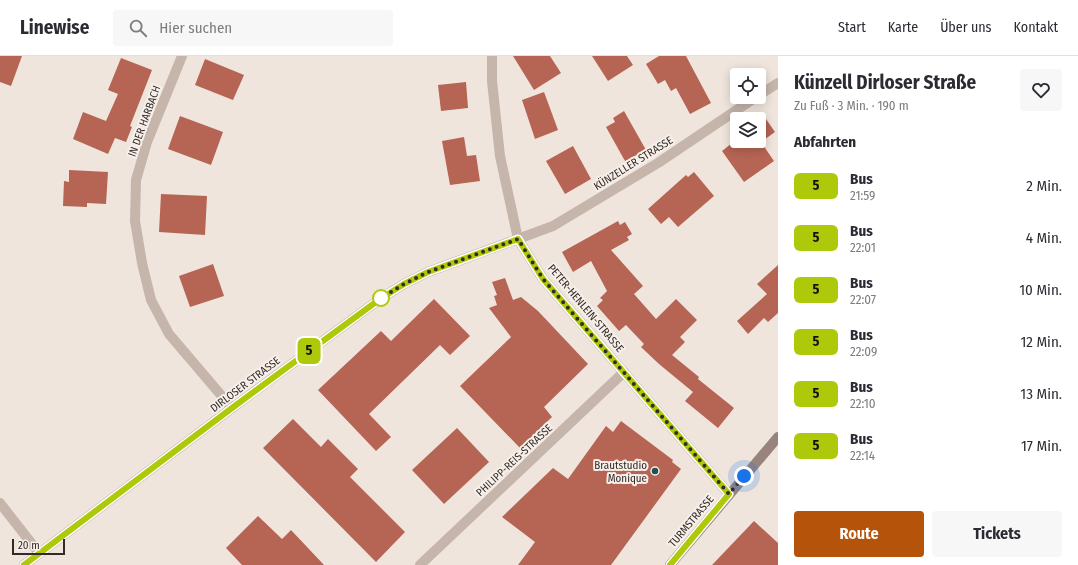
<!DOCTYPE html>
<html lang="de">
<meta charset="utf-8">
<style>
body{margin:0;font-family:"Fira Sans Condensed",sans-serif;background:#f7f7f7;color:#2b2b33;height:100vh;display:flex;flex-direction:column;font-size:15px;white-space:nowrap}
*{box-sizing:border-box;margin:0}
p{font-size:13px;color:#7c7c81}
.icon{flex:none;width:22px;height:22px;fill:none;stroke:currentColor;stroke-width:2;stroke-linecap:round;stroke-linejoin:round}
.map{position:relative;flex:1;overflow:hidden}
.side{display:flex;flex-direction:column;background:#fff;width:300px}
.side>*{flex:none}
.badge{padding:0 8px;border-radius:6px;font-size:14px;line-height:26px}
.fabs{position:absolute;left:730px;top:12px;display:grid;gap:8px}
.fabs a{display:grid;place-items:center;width:36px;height:36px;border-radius:4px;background:#fff;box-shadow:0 2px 10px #0003;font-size:20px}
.scale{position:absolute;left:12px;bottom:10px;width:53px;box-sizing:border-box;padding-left:4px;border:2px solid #342b29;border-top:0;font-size:11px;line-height:14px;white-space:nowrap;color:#342b29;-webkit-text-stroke:3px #f7efe9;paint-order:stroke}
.you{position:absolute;width:20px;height:20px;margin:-10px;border:3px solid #fff;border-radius:50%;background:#1a73e8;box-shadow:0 0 0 6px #1a73e833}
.map>.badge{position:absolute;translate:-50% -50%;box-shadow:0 0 0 2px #fff}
h2{padding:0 16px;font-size:15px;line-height:36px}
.round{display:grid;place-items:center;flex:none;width:42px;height:42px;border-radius:4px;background:#f7f7f7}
.summary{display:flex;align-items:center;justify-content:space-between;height:68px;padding:0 16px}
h1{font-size:19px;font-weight:700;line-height:30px}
.cta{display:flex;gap:8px;margin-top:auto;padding:8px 16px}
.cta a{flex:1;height:46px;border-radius:4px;background:#b45309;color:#fff;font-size:16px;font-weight:700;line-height:46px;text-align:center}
.cta a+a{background:#f7f7f7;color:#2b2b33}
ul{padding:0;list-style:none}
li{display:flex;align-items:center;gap:12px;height:52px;padding:0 16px}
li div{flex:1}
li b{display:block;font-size:15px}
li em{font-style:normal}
li .badge{min-width:44px;font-weight:700;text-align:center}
header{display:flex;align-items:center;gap:24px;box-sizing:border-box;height:56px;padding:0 20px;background:#fff;border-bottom:1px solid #e1e1e2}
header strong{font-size:19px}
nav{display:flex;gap:22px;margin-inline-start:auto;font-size:14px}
.search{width:280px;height:36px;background:#f7f7f7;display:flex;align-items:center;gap:10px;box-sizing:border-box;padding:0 14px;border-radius:4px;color:#7c7c81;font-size:15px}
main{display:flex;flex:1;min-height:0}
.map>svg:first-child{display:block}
.building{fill:#b66454}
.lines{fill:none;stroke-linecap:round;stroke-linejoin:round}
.street{stroke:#c5b5ab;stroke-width:10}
.secondary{stroke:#98847c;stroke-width:10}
.line-casing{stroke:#fff;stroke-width:9}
.line{stroke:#aec90a;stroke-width:6}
.walk{stroke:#342b29;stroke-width:4;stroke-dasharray:0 7.2}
.stop-dot{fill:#fff;stroke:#aec90a;stroke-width:2}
.poi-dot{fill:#24504f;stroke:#f7efe9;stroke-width:1.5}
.labels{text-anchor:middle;stroke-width:4;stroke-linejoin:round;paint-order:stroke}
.street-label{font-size:11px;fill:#342b29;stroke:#f7efe9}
.poi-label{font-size:11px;fill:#342b29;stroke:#f7efe9;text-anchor:end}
</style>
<header>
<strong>Linewise</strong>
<div class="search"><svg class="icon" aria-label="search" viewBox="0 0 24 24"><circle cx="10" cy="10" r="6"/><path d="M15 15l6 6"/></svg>Hier suchen</div>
<nav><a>Start</a><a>Karte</a><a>Über uns</a><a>Kontakt</a></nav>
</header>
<main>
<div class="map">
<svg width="778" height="509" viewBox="0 0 778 509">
<rect width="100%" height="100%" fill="#efe5dd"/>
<g class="building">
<polygon points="0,0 22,0 11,30 0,26"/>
<polygon points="513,0 550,0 561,17 534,34"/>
<polygon points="592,0 627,0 633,9 608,25"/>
<polygon points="659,0 686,0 711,47 690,58 676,32 671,35 665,24 658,28 646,8"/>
<polygon points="121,2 152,14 130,70 132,71 126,86 115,82 108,98 73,83 83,56 106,65 118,38 108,34"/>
<polygon points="205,3 244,19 233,44 195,29"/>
<polygon points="466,26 468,52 441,55 438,29"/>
<polygon points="544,36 558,74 535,83 522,44"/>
<polygon points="624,55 646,94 625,105 606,71 615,66 613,62"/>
<polygon points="180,60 223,76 211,109 168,93"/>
<polygon points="766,63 775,76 761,86 774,105 744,126 722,95 737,83 737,85 759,85 759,67"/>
<polygon points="464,81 467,100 476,99 480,125 450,129 442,85"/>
<polygon points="573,90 591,123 565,138 546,105"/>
<polygon points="69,114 108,116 106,148 87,147 87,151 63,150 64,125 69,126"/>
<polygon points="694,116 714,140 678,171 669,161 661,168 648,153 686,119 688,121"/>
<polygon points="161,138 207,140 205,179 159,176"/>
<polygon points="618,165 620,169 625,166 632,178 627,181 629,184 611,194 643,230 634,238 656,263 676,243 697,264 680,281 685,286 672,299 699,321 698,323 734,352 718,372 685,345 693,336 659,308 641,291 644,288 626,269 619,275 597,250 603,244 600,242 607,235 591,205 573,216 562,196"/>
<polygon points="213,208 224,240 190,251 179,220"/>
<polygon points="778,209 778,257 768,266 764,262 748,278 737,265 767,238 757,228"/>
<polygon points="505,222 513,244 521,241 538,255 588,308 544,351 552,361 520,392 460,330 511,281 489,252 497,249 494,240 497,239 492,226"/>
<polygon points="434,243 470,280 450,299 440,289 369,358 391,381 376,395 318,334 381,275 391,285"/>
<polygon points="293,363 321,391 328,383 358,413 350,421 405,476 376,506 263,392"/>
<polygon points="621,365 673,404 672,406 681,413 611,509 518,509 535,486 502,461 553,412 568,423 606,370 613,376"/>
<polygon points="457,372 489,406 444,448 412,414"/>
<polygon points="258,460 282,483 291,474 324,509 242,509 226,492"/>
<polygon points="754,465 778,487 778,509 712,509"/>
</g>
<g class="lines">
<g class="street">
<polyline points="182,0 147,86 136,124 135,165 142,207 151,244 169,278 232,352"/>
<polyline points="492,0 492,25 500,100 518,183 543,223 729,438"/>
<polyline points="759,39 778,27"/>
<polyline points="0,447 39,497"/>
<polyline points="24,509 232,352 380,243 404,228 428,216 553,170 658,107 756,41"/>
<polyline points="420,509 624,316"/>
</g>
<polyline class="secondary" points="670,509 778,381"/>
</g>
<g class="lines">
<defs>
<polyline id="line" points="24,509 232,352 380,243 404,228 428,216 518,183 543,223 729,438 670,509"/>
</defs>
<use href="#line" class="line-casing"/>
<use href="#line" class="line"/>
<polyline class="walk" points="381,242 380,243 404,228 428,216 518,183 543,223 729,438 744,420"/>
</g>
<circle class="stop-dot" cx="381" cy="242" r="8"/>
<circle class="poi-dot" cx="655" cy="415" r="4"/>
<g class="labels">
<g class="street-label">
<text transform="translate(144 65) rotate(-70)" y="4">IN DER HARBACH</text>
<text transform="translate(633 107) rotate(-32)" y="4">KÜNZELLER STRASSE</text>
<text transform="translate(586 252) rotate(50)" y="4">PETER-HENLEIN-STRASSE</text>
<text transform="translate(245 328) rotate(-37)" y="4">DIRLOSER STRASSE</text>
<text transform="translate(514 404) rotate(-43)" y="4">PHILIPP-REIS-STRASSE</text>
<text transform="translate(691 465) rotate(-50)" y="4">TURMSTRASSE</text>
</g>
<g class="poi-label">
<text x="647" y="413">Brautstudio<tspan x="647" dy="13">Monique</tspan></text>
</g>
</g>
</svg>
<div class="fabs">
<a><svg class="icon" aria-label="locate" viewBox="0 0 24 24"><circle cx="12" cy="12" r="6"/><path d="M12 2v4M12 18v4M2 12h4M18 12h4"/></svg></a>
<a><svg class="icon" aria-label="layers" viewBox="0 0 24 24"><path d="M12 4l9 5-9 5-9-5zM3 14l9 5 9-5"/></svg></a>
</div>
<div class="scale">20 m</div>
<div class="you" style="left:744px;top:420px"></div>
<b class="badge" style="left:309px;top:295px;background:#aec90a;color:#111">5</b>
</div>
<section class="side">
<div class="summary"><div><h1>Künzell Dirloser Straße</h1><p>Zu Fuß · 3 Min. · 190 m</p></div><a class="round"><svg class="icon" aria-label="heart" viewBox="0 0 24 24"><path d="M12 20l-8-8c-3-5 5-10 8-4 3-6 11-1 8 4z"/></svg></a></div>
<h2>Abfahrten</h2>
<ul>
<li><span class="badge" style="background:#aec90a;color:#111">5</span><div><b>Bus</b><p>21:59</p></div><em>2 Min.</em></li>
<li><span class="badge" style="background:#aec90a;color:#111">5</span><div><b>Bus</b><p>22:01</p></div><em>4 Min.</em></li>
<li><span class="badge" style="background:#aec90a;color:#111">5</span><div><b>Bus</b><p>22:07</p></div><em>10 Min.</em></li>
<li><span class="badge" style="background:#aec90a;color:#111">5</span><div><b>Bus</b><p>22:09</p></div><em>12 Min.</em></li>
<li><span class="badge" style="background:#aec90a;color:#111">5</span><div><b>Bus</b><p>22:10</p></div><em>13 Min.</em></li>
<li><span class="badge" style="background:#aec90a;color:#111">5</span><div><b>Bus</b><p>22:14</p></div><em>17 Min.</em></li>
</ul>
<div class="cta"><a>Route</a><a>Tickets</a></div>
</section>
</main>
